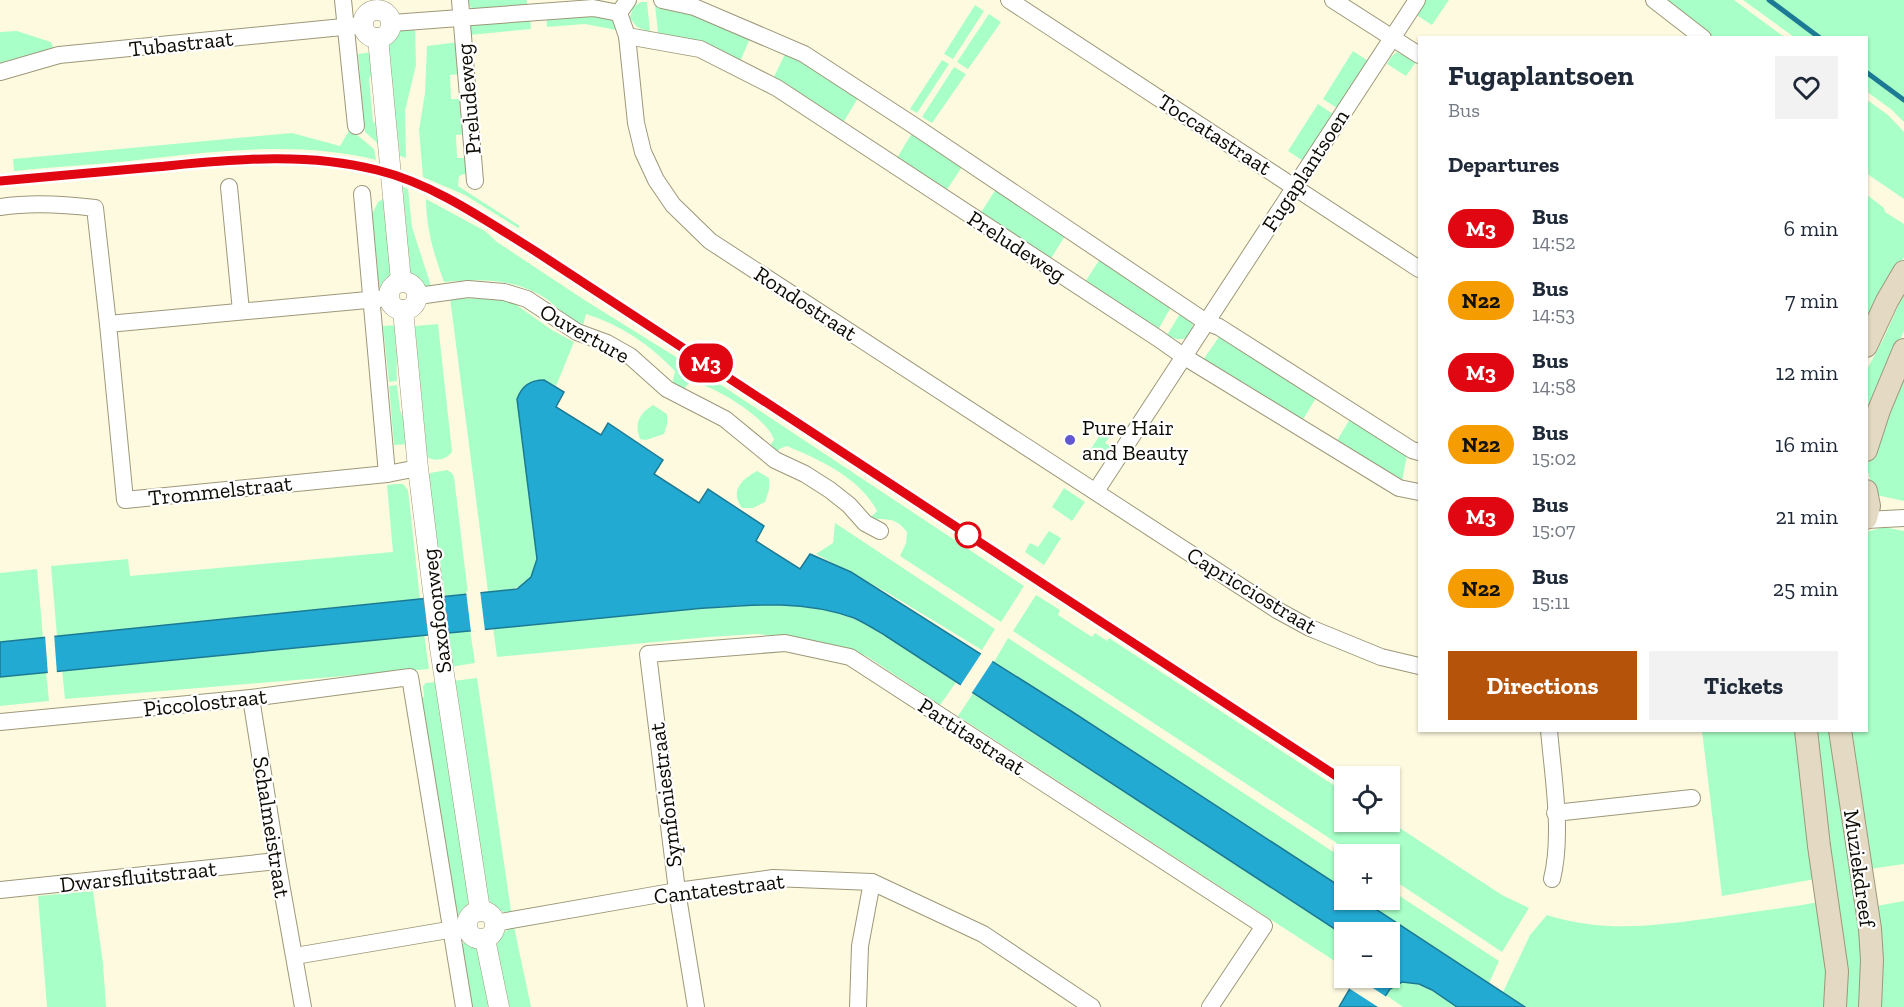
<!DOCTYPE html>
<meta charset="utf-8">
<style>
body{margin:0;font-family:"Zilla Slab",serif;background:#f2f2f3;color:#1f2937;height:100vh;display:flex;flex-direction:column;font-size:22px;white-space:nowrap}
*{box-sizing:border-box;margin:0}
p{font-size:20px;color:#747a83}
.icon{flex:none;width:33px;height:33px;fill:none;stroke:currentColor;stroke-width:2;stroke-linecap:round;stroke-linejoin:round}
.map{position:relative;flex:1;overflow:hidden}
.drawer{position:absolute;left:1418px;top:36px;width:450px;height:696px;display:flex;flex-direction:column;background:#fff;border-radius:0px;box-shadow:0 2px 4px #0004}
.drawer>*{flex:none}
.badge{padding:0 12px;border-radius:20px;font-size:21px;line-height:39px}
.tools{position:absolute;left:1334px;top:766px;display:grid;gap:12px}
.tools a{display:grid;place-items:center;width:66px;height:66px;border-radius:0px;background:#fff;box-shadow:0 2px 4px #0004;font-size:30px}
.map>.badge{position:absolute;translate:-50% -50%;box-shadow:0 0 0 3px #fff}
h2{padding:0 30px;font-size:22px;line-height:54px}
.round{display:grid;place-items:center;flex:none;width:63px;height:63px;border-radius:0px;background:#f2f2f3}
.overview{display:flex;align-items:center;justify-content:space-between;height:102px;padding:0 30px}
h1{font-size:28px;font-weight:800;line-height:45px}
.cta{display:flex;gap:12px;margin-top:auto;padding:12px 30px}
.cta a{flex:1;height:69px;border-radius:0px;background:#b45309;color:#fff;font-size:24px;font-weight:800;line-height:69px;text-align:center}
.cta a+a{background:#f2f2f3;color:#1f2937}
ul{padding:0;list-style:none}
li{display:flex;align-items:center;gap:18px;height:72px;padding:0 30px}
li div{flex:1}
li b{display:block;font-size:22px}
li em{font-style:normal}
li .badge{min-width:66px;font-weight:700;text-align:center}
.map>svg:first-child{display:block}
.green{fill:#a8ffc7}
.water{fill:#22aad2;stroke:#1c7a94;stroke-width:1.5}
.pier{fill:#fefae0}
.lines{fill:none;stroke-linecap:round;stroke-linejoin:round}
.stream{stroke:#1c7a94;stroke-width:5}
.minor-casing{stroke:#9d9879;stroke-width:18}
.tertiary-casing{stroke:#9d9879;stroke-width:21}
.secondary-casing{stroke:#9d9879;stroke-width:24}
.minor{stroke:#fff;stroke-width:16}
.tertiary{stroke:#fff;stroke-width:20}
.secondary{stroke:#e4d9c2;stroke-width:22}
.line-casing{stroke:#fff;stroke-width:14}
.line{stroke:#e00713;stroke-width:9}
.poi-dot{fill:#6058d0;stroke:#fff;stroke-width:2}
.stop-dot{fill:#fff;stroke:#e00713;stroke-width:3}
.labels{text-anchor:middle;stroke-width:4.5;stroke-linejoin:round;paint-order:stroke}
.street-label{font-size:22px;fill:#0d0b03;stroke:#fff}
.poi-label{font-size:22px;fill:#0d0b03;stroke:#fff;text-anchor:start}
</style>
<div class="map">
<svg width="1904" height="1007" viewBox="0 0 1904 1007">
<rect width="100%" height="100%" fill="#fefae0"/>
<g class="green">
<polygon points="466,0 527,0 527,5 473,9 467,4"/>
<polygon points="1424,0 1449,0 1432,25 1415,14"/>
<polygon points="1665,0 1734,0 1784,37 1713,37"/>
<polygon points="1743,0 1904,0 1904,122 1892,110 1866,91 1866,38 1794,37"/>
<polygon points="641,2 647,2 650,32 637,27 630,18 633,7"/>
<polygon points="655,5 691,12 750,38 740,62 658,33"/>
<polygon points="975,5 984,11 953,59 944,54"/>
<polygon points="591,13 612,20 616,30 585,24 547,27 546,16"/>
<polygon points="989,14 1001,22 968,69 957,62"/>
<polygon points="530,17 531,29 470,35 471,25"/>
<polygon points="415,28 416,65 405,111 406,158 400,156 387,45 396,37 399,29"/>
<polygon points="17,31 51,42 54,49 0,65 0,32"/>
<polygon points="459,42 461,74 450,75 451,99 462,99 466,134 456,135 457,158 468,158 467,173 459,176 458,186 520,226 518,228 465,195 423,177 419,130 425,93 427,46"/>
<polygon points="1353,51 1370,62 1340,110 1323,99"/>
<polygon points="372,52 376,72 369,78 373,122 381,126 382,147 365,132 358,54"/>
<polygon points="1397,52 1416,62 1406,76 1387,64 1391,57"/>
<polygon points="785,54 804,63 858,98 843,123 773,79"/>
<polygon points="942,60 949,64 917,113 910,109"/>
<polygon points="954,67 966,74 932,123 922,117"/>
<polygon points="1866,99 1888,115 1904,132 1904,199 1866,173"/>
<polygon points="1318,104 1333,114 1305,162 1288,151"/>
<path d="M350,129l24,20 2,11c-81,-20 -166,-8 -247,1 -39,4 -77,6 -115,10l-1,-12 279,-26 48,13z"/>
<polygon points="912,133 962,167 946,191 897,158"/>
<path d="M403,187l5,2 4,38 19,59c-12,1 -19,-7 -23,-18z"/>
<polygon points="996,189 1065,236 1050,260 980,214"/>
<polygon points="1866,194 1884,208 1885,212 1904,224 1904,257 1866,326"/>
<polygon points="386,197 391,276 384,288 375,292 378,272 372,214 378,202"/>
<path d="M426,199l59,32 12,11 89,59 132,82 306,203 -23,36 -101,-66 6,-13 1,-11c-11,-15 -21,-13 -38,-13l8,-8c-17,-33 -57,-51 -90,-65l-8,3 -2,5 -8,-7 5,-7c-5,-21 -63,-57 -84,-58l-8,9 -10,-6 3,-14c-26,-27 -54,-46 -89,-57l-3,12c-15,-7 -25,-19 -38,-28 -31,-20 -66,-19 -101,-16 -10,-27 -18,-54 -18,-83z"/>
<polygon points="1100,259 1171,307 1158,330 1085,282"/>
<polygon points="1904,293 1904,331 1890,362 1866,432 1866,371 1883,340"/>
<path d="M450,298l58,1 44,31 22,12 -18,44c-21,-12 -27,-4 -39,13l20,160c-5,31 -22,30 -49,33z"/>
<path d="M1181,312l12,10c0,18 -13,21 -26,13z"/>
<path d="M438,324l14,128c-6,8 -17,10 -25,5l-12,-131z"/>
<path d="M399,325c-1,19 -3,37 -2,56l-8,1 -6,-56z"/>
<polygon points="1219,337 1316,398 1302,421 1203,360"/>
<path d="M1904,366v135l-28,-6c-4,-10 -9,-20 -8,-31 2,-25 26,-73 36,-98z"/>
<polygon points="397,385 400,410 402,416 407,417 409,444 394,445 389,386"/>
<path d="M653,405l14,9v10l-3,10 -18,6 -6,-1c-6,-16 -1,-25 13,-34z"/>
<polygon points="1350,419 1407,455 1402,481 1336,442"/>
<polygon points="1105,427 1113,432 1105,443 1115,449 1106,463 1089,452"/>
<polygon points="447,470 452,473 454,477 468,594 445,597 443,580 439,580 428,479 430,473"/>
<path d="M757,471l12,7v12l-4,12 -12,6h-11c-13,-17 0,-29 15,-37z"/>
<polygon points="397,484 403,484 408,490 420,600 57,636 51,566 128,559 130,576 393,552 387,485"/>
<polygon points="1064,488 1085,502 1072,521 1052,507"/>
<polygon points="835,523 995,629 982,650 888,593 816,554 833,543"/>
<polygon points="1884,527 1904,531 1904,864 1870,869 1844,731 1866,730 1866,532"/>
<polygon points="1049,531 1061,538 1044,565 1025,552 1030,543 1038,547"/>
<polygon points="37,569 43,638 0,642 0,573"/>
<polygon points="1036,595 1060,610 1058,615 1092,637 1095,633 1107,641 1109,638 1344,792 1344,822 1389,821 1502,895 1529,908 1502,952 1389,877 1389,855 1355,855 1013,631"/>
<path d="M774,604c18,1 38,2 56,7 46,12 87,44 127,70l-17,24 -72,-48 -19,-8 -71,-13 -21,-2 -48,3 -212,20 -4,-30 201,-18z"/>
<polygon points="470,630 475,663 450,667 449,632"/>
<polygon points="424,634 429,669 65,699 62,670"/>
<polygon points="1008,638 1344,859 1344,889 994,662"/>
<polygon points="46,672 49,701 0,706 0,677"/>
<polygon points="477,678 511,911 508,913 495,909 486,896 453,681"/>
<polygon points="436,682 469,902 461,911 458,919 419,699 424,697 423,686 426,683"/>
<polygon points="974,692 1344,935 1344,967 958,716"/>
<polygon points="1702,731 1801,731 1821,878 1722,896"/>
<polygon points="1811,731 1836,731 1848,809 1866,1007 1839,1007"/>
<polygon points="1389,889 1499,961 1489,983 1361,900 1389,900"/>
<polygon points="93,891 103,964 106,1007 47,1007 38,896"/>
<polygon points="1904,901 1904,1007 1875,1007 1871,907"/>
<path d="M1819,902l10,43v62h-304l-22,-15 27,-57 17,-20c61,19 111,10 172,2 33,-5 67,-9 100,-15z"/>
<path d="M514,927l17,80h-25c-5,-24 -24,-70 8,-80z"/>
<polygon points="464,942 478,950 490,1007 470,1007 460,949"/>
<path d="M1402,982c21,0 37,13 55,25h-54l-17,-12 9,-11z"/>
</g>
<path class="water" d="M544,380l20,12 -8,15 45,28 7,-12 55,37 -9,14 45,29 9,-14 56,37 -8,15 44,28 10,-15 41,18 220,139 273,178v11h18l163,107h-68l-25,-17 -13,-6 -17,-2 -12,7 -12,18h-39l17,-29h33v-45h-45v2l-458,-299c-10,-6 -21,-13 -32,-18 -52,-19 -106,-13 -160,-9l-694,68v-35l517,-53 14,-12 6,-18 -20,-160c5,-13 13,-19 27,-19z"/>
<g class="pier">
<polygon points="480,590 485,631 471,632 466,591"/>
<polygon points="54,633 57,674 48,675 45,635"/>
<polygon points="983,651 994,659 971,694 960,686"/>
<polygon points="1352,978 1358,978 1388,998 1382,1007 1378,1007 1347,987"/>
</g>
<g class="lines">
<g class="stream">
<polyline points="1769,0 1820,38"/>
<polyline points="1866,72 1904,100"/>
</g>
<defs>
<g id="minor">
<polyline points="343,0 356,126"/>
<polyline points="460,0 475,181"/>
<polyline points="628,0 619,13 627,36 636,123 643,152 656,180 673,205 710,241 1277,610 1310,628 1381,657 1419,666"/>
<polyline points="662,0 694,7 804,54 913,125 1206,322 1219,327 1412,450 1419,452"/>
<polyline points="1009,0 1419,269"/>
<polyline points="1333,0 1419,55"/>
<polyline points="1654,0 1703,38"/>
<polyline points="392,23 593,8 619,13"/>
<polyline points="627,36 700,49 777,88 1159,339 1183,356 1399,488 1419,492"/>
<polyline points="0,72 59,55 363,25"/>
<polyline points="229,187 241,311"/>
<polyline points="362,194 387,474"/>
<path d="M0,207c32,-5 63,-3 95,1l13,116"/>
<polyline points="418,296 468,289 504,292 527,299 577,332 607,343 630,356 667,389 725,419 775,460 805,474 830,490 849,505 865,523 880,531"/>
<polyline points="389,298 108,324 125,500 387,474 418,468"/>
<polyline points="1096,491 1417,0"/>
<polyline points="1866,520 1904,518"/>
<polyline points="251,698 277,861 303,1007"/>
<polyline points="0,722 251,698 410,677 464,1007"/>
<path d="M1549,730c4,47 14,104 3,149"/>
<polyline points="1555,813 1692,798"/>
<polyline points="0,890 277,861"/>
<polyline points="495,923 677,891 773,878 872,882 983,934 1092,1007"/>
<polyline points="295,956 466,927"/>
<polyline points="696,1007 677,891 648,654 785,643 850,657 1264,926 1210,1007"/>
<polyline points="858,1007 860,946 872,882"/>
</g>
<g id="tertiary">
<circle cx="377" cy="24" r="14"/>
<polyline points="378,38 401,281"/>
<circle cx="403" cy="296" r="14"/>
<polyline points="403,310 418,468 440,648 480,910"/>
<circle cx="481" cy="925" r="14"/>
<polyline points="485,939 499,1007"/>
</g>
<g id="secondary">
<polyline points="1866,346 1887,301 1904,272"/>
<polyline points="1866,450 1879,410 1904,350"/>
<polyline points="1866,491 1869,506 1866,518"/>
<polyline points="1806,730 1819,846 1837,971 1835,1007"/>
<polyline points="1840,730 1870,929 1872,960 1870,1007"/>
</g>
</defs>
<use href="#minor" class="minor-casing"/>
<use href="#tertiary" class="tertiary-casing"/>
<use href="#secondary" class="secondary-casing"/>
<use href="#minor" class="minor"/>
<use href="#tertiary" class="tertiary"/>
<use href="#secondary" class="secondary"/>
</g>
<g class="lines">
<defs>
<path id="line" d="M0,181c51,-5 103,-9 155,-14 75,-7 147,-16 222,3 57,14 108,50 158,81l809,530"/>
</defs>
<use href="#line" class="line-casing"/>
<use href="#line" class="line"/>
</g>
<circle class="poi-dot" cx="1070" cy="440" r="6"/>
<circle class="stop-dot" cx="968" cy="535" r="12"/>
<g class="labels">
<g class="street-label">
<text transform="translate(181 43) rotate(-6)" y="8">Tubastraat</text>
<text transform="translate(468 99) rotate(-95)" y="8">Preludeweg</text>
<text transform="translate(1215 134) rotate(33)" y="8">Toccatastraat</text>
<text transform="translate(1305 170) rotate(-57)" y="8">Fugaplantsoen</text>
<text transform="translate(1017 246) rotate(33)" y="8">Preludeweg</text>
<text transform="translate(806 303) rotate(33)" y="8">Rondostraat</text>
<text transform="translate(585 333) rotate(29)" y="8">Ouverture</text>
<text transform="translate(220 490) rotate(-6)" y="8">Trommelstraat</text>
<text transform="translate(1252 590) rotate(31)" y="8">Capricciostraat</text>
<text transform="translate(436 611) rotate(-97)" y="8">Saxofoonweg</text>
<text transform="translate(205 702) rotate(-6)" y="8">Piccolostraat</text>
<text transform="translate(972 736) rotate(33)" y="8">Partitastraat</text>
<text transform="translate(665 795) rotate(-97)" y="8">Symfoniestraat</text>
<text transform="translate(272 827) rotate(81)" y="8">Schalmeistraat</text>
<text transform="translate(1860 868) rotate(82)" y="8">Muziekdreef</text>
<text transform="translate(138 876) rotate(-6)" y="8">Dwarsfluitstraat</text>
<text transform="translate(719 888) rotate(-7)" y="8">Cantatestraat</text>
</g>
<g class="poi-label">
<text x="1082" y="435">Pure Hair<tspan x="1082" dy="25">and Beauty</tspan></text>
</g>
</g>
</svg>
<div class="tools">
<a><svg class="icon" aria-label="locate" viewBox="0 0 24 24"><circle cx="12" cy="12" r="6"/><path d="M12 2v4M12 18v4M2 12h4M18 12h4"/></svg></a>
<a>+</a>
<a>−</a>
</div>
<b class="badge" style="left:706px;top:363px;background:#e00713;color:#fff">M3</b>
<section class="drawer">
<div class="overview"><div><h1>Fugaplantsoen</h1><p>Bus</p></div><a class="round"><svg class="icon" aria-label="heart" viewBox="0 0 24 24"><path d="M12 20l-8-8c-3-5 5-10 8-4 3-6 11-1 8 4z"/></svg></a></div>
<h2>Departures</h2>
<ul>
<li><span class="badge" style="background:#e00713;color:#fff">M3</span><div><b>Bus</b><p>14:52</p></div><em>6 min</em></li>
<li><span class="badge" style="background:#f59c00;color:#111">N22</span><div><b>Bus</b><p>14:53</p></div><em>7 min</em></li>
<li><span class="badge" style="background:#e00713;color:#fff">M3</span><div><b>Bus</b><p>14:58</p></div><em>12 min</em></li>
<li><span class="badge" style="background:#f59c00;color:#111">N22</span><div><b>Bus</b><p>15:02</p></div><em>16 min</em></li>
<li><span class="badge" style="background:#e00713;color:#fff">M3</span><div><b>Bus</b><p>15:07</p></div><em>21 min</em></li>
<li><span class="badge" style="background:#f59c00;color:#111">N22</span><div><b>Bus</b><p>15:11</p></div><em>25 min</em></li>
</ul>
<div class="cta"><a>Directions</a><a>Tickets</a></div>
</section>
</div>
